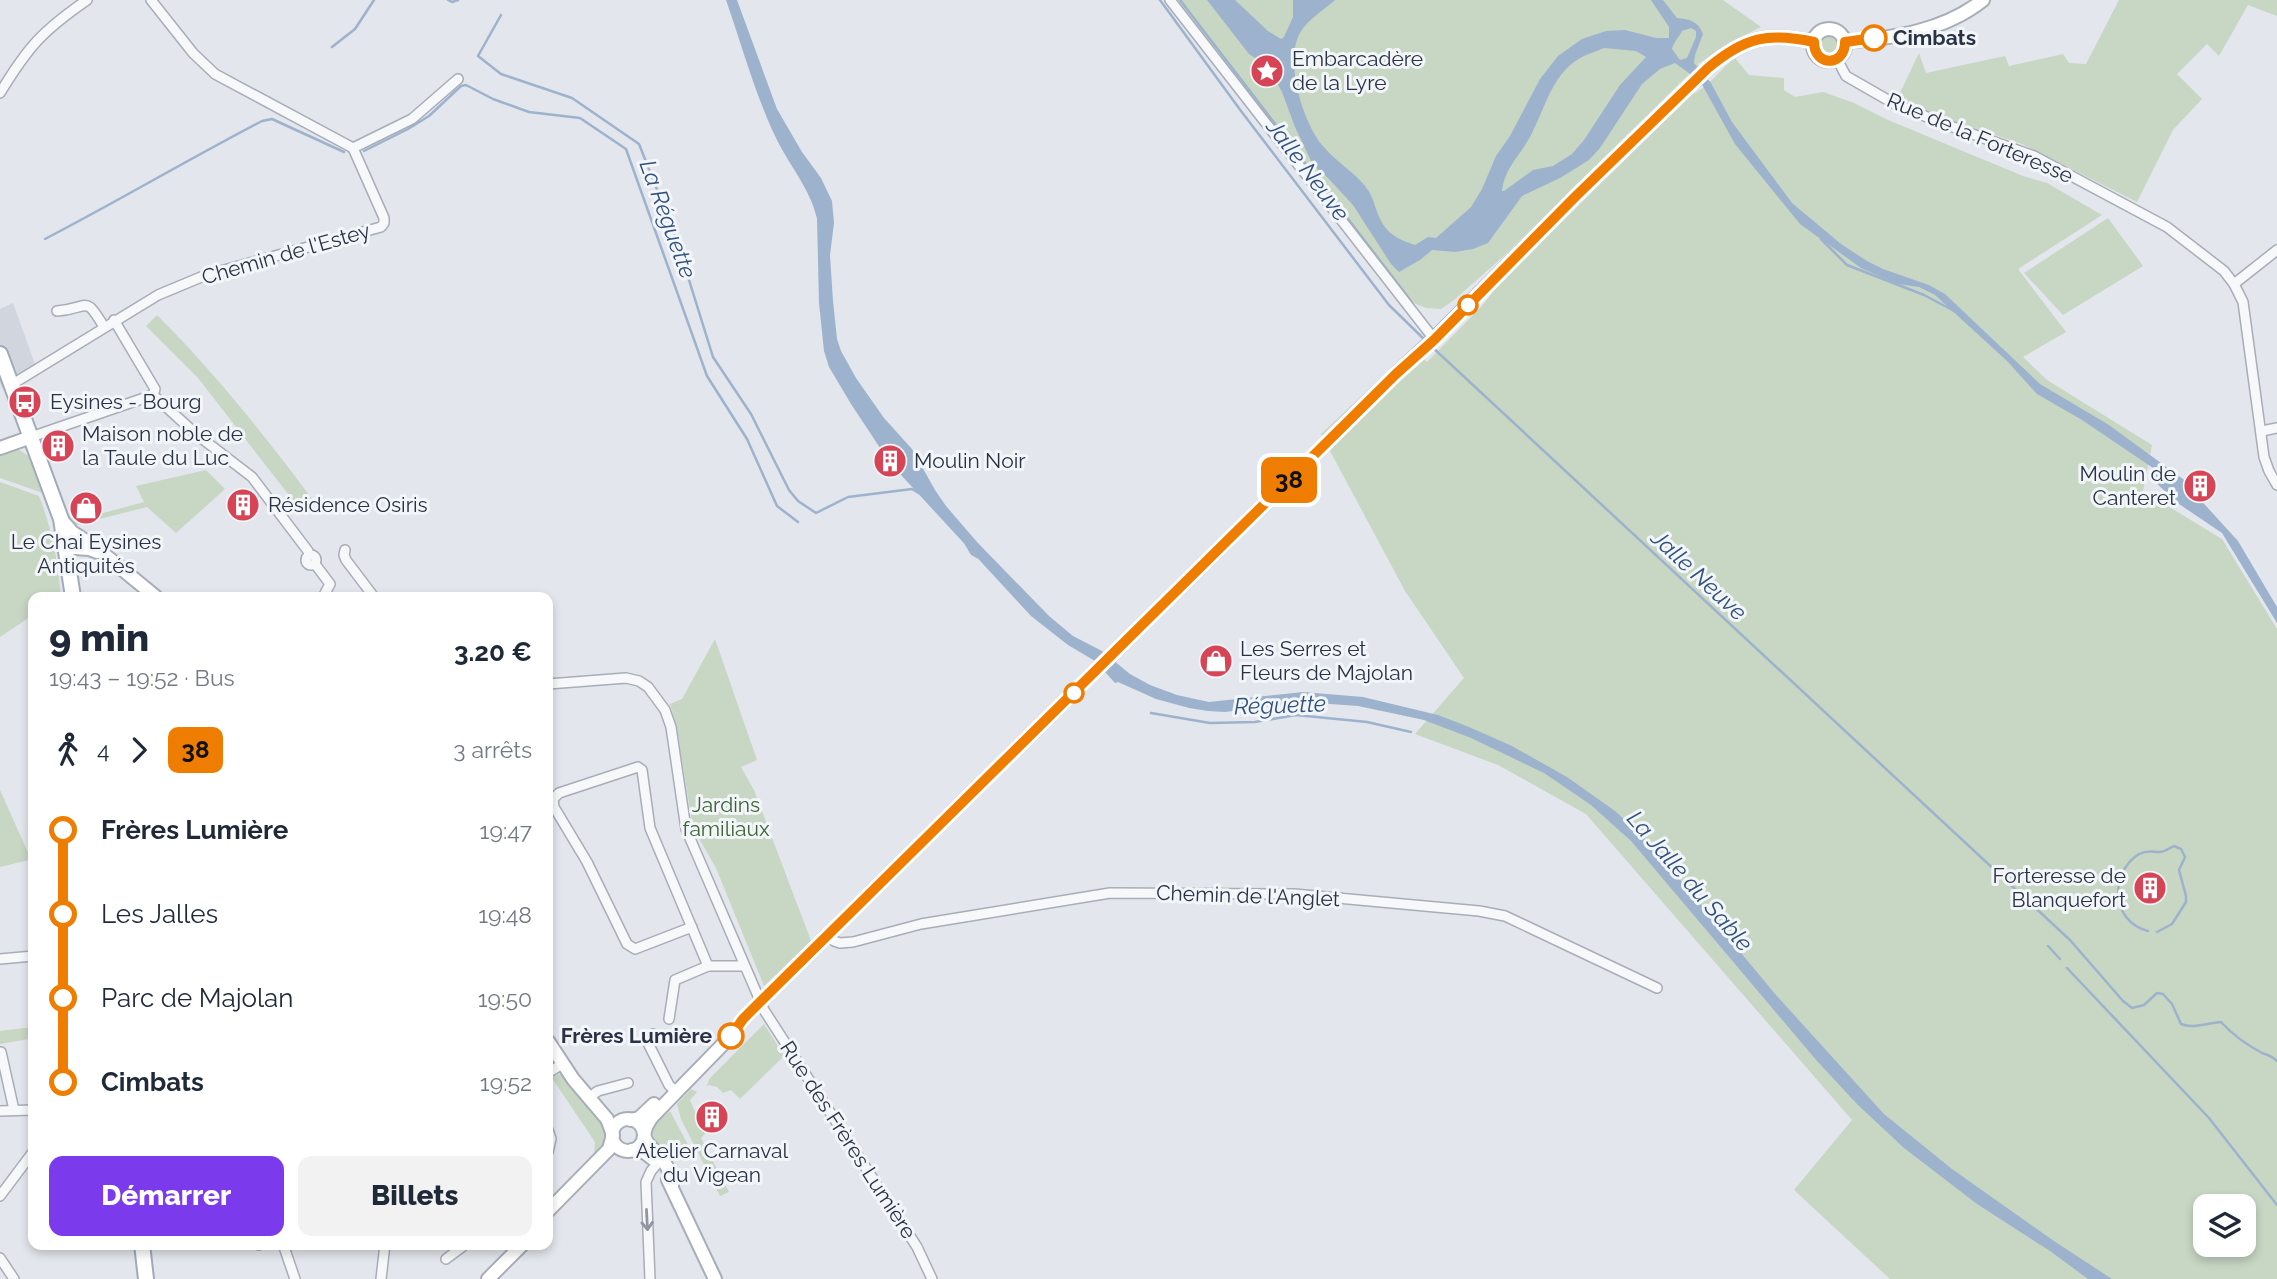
<!DOCTYPE html>
<html lang="fr">
<meta charset="utf-8">
<style>
body{margin:0;font-family:Raleway,sans-serif;background:#f2f2f3;color:#1f2937;height:100vh;display:flex;flex-direction:column;font-size:26px;white-space:nowrap}
*{box-sizing:border-box;margin:0}
p{font-size:23px;color:#747a83}
.icon{flex:none;width:38px;height:38px;fill:none;stroke:currentColor;stroke-width:2;stroke-linecap:round;stroke-linejoin:round}
.map{position:relative;flex:1;overflow:hidden}
.panel{position:absolute;left:28px;top:592px;width:525px;height:658px;display:flex;flex-direction:column;background:#fff;border-radius:14px;box-shadow:0 4px 10px #0003}
.panel>*{flex:none}
.badge{padding:0 14px;border-radius:10px;font-size:24px;line-height:46px}
.controls{position:absolute;left:2193px;top:1194px;display:grid;gap:14px}
.controls a{display:grid;place-items:center;width:63px;height:63px;border-radius:14px;background:#fff;box-shadow:0 4px 10px #0003;font-size:35px}
.map>.badge{position:absolute;translate:-50% -50%;box-shadow:0 0 0 4px #fff}
.legs{display:flex;align-items:center;gap:10px;height:77px;padding:0 21px;font-size:23px}
.legs p{margin-inline-start:auto}
.summary{display:flex;align-items:center;justify-content:space-between;height:119px;padding:0 21px}
h1{font-size:38px;font-weight:800;line-height:52px}
.action{display:flex;gap:14px;margin-top:auto;padding:14px 21px}
.action a{flex:1;height:80px;border-radius:14px;background:#7c3aed;color:#fff;font-size:28px;font-weight:800;line-height:80px;text-align:center}
.action a+a{background:#f2f2f3;color:#1f2937}
ul{padding:0 21px;list-style:none}
li{display:flex;align-items:center;gap:24px;height:84px;font-size:26px}
li i{display:grid;place-items:center;width:10px;height:100%;margin:0 9px;background:currentColor}
li i::after{content:'';width:18px;height:18px;margin:-9px;border:5px solid;border-radius:50%;background:#fff}
li p{margin-inline-start:auto}
li:first-child i{background:linear-gradient(#0000 50%,currentColor 0)}
li:last-child i{background:linear-gradient(currentColor 50%,#0000 0)}
.map>svg:first-child{display:block}
.built{fill:#d1d5de}
.green{fill:#c8d6c4;fill-rule:evenodd}
.water{fill:#9db3cd;fill-rule:evenodd}
.lines{fill:none;stroke-linecap:round;stroke-linejoin:round}
.stream{stroke:#9db3cd;stroke-width:2.5}
.street-casing{stroke:#a8adb7;stroke-width:12}
.secondary-casing{stroke:#a8adb7;stroke-width:16}
.primary-casing{stroke:#a2aab9;stroke-width:18}
.street{stroke:#f7f8fa;stroke-width:9}
.secondary{stroke:#fff;stroke-width:12}
.primary{stroke:#fff;stroke-width:14}
.oneway{stroke:#9096a0}
.line-1-casing{stroke:#fff;stroke-width:16}
.line-1{stroke:#ee7d01;stroke-width:10}
.stop-1-dot{fill:#fff;stroke:#ee7d01;stroke-width:3.5}
.labels{text-anchor:middle;stroke-width:6;stroke-linejoin:round;paint-order:stroke}
.stop-label{font-size:21px;font-weight:bold;fill:#2a3346;stroke:#f3f6f9;text-anchor:start}
.poi-label{font-size:21px;fill:#2a3346;stroke:#f3f6f9;text-anchor:start}
.street-label{font-size:21px;fill:#2a3346;stroke:#f3f6f9}
.park-label{font-size:21px;fill:#3d6236;stroke:#f3f6f9}
.water-label{font-size:23px;font-style:italic;fill:#31507c;stroke:#f3f6f9}
</style>
<div class="map">
<svg width="2277" height="1279" viewBox="0 0 2277 1279">
<rect width="100%" height="100%" fill="#e3e6ec"/>
<polygon class="built" points="13,303 35,364 34,369 2,388 0,382 0,309"/>
<g class="green">
<polygon points="1174,0 1723,0 1761,27 1729,43 1698,64 1699,67 1691,75 1689,74 1505,255 1454,300 1441,309 1426,308 1406,300"/>
<polygon points="2119,0 2277,0 2277,16 2248,5 2219,56 2207,44 2177,74 2202,99 2173,130 2137,202 2022,144 1921,110 1898,97 1919,53 1926,73 2005,56 2009,66 2063,54 2069,63 2086,64"/>
<circle cx="1830" cy="45" r="11"/>
<path d="M1735,58l14,17 35,3v12l11,7 28,-5 31,11 34,17 135,56 24,7 55,32 -84,54 48,63 -43,25 24,23 105,65 -9,46 79,48 55,90v650h-387l-96,-89 58,-70 -266,-306 -88,-49 -83,-31 49,-56 -59,-87 -84,-157 92,-86 14,14 54,-55 18,-23 191,-188c19,-9 29,-26 45,-38zM2205,1206h39v38h-39z"/>
<polygon points="2108,218 2143,266 2063,315 2024,273"/>
<path d="M157,315c59,59 109,122 158,188l-13,9 -104,-134 -52,-52z"/>
<polygon points="18,449 28,456 43,493 0,478 0,451"/>
<polygon points="206,470 225,489 176,533 147,507 72,526 70,522 144,502 136,486"/>
<path d="M0,482l39,14c13,33 19,66 22,101h-28v18l-33,22z"/>
<polygon points="715,639 757,760 741,767 754,790 811,941 764,986 716,868 693,828 676,723 670,704 682,699"/>
<polygon points="0,790 29,855 33,855 33,859 0,867"/>
<polygon points="764,1024 784,1056 740,1099 731,1090 723,1093 717,1087 708,1085 706,1087 710,1078"/>
<polygon points="33,1027 33,1057 29,1039 0,1044 0,1031"/>
<polygon points="558,1074 565,1077 599,1115 608,1138 598,1158 594,1154 595,1142 552,1078"/>
<polygon points="691,1089 697,1092 690,1100 696,1114 710,1128 701,1138 729,1192 720,1196 681,1119 677,1104"/>
<path d="M670,1111l18,34 -22,11c-18,-21 -18,-28 4,-45z"/>
</g>
<g class="water">
<path d="M726,0h11l40,109 25,43 19,26 11,23 2,22 -4,32 3,46 4,38 4,12 15,27 28,40 28,31 23,41 11,16 31,36 72,74 24,20 29,15 28,23 20,11 27,10 32,7 94,-10 60,5 75,18 31,12 43,19 55,31 48,34 32,29 129,155 108,119 68,55 102,72 58,38h-24l-38,-28 -73,-47 -73,-56 -47,-44 -40,-43 -186,-220 -40,-36 -47,-32 -73,-35 -47,-18 -28,-6 -38,-8 -56,-4 -77,10 -17,-1 -19,-3 -33,-9 -38,-17 -3,1 -20,-22 -27,-16 -37,-29 -141,-153 -39,-59 -22,-37 -5,-16 -5,-48 -2,-84c-6,-29 -28,-54 -41,-81 -21,-44 -34,-92 -50,-138z"/>
<path d="M1207,0h28l33,31 13,8 3,-2 9,-20v-17h42c-12,11 -27,19 -35,33 -16,28 3,89 22,112 13,16 31,26 43,41 5,6 8,13 10,20 8,24 16,31 40,39l13,-8 8,1 35,-31 11,-18 14,-33 14,-20 30,-57 18,-23 24,-17 24,-8 19,-1 31,8h13v-11l-18,-27h12l14,18c13,1 22,4 26,16l-8,21 -1,8 17,20 21,39 60,81 49,41 26,17 16,8 46,16 16,9 95,90 69,41 82,60 5,10 42,46 39,66v16l-55,-90 -43,-29 -25,-23 2,-11 -74,-50 -45,-26 -30,-33 -72,-66 -16,-8 -22,-3 -36,-16 -61,-44 -65,-80 -35,-63 -25,-18 -15,6 -18,15 -42,64 -11,12 -29,18 -38,18 -34,47 -15,6 -18,3 -23,-2 -12,10 -21,12 -8,-8 -38,-59 -25,-27 -15,-13 -18,-38 -13,-35 -11,-20 -10,-10 -12,-8zM1691,28l5,3v6l-9,21 -7,2 -8,-11c1,-6 7,-12 10,-18zM1604,48l32,3 10,6 -26,28 -36,55 -12,14 -19,12 -20,4 -29,21h-2c3,-25 20,-37 30,-58 14,-27 21,-62 52,-77 6,-3 14,-5 20,-8z"/>
</g>
<g class="lines">
<g class="stream">
<polyline points="448,0 452,2 458,0"/>
<polyline points="1160,0 1241,111 1389,305 1427,342"/>
<polyline points="1180,0 1411,301"/>
<polyline points="501,15 478,56 501,74 572,98 639,144 675,235 713,357 751,414 789,490 798,501 816,513 848,497 912,489 922,495"/>
<polyline points="332,47 355,29 374,0"/>
<polyline points="364,151 408,129 429,116 461,86 466,85 493,99 529,112 580,118 626,149 707,376 747,439 777,506 798,522"/>
<path d="M45,239c73,-38 144,-80 217,-118l10,-2 72,33"/>
<polyline points="1821,239 1847,265 1924,295 1958,313"/>
<path d="M1431,346l639,594 53,61 9,7 12,-3 13,-12 6,1 9,10 9,20c12,5 26,-1 40,-2 11,12 26,23 41,31 6,2 10,3 15,8"/>
<polyline points="966,544 972,554 977,557"/>
<polyline points="1151,713 1210,723 1255,722 1296,715 1367,722 1411,732"/>
<path d="M2148,931c-37,-9 -39,-58 -9,-77 8,-4 12,-2 21,-2 4,0 10,-4 14,-6l7,3 4,8 -6,13 7,26v6l-14,22 -15,8"/>
<polyline points="2048,946 2060,959"/>
<polyline points="2067,968 2209,1118 2277,1205"/>
</g>
<defs>
<g id="street">
<polyline points="151,0 193,53 215,74 353,148 412,119 458,79"/>
<polyline points="1170,0 1434,339"/>
<polyline points="1837,59 1846,76 1893,103 1939,122 2034,156 2167,227 2224,271 2234,284 2243,302 2264,457 2269,471 2277,485"/>
<path d="M0,93c28,-46 42,-62 87,-93"/>
<polyline points="2234,284 2277,250"/>
<path d="M57,311c32,-2 27,-18 47,16"/>
<polyline points="114,320 155,389 153,395"/>
<polyline points="11,385 158,295 206,275 381,227 384,223 384,218 353,148"/>
<polyline points="2262,431 2277,428"/>
<polyline points="31,437 153,395 196,434 252,477 308,551 309,555"/>
<polyline points="345,550 344,555 346,560 374,597"/>
<circle cx="311" cy="560" r="5"/>
<polyline points="315,564 330,584 323,597"/>
<polyline points="548,684 626,678 639,681 648,687 665,710 671,727 686,829 764,1010 917,1247 932,1279"/>
<polyline points="692,927 635,949 627,944 587,862 554,807 553,799 559,793 638,767 642,770 650,828 708,966 744,966"/>
<polyline points="829,935 834,941 840,943 853,942 921,924 1110,893 1294,894 1479,911 1505,916 1657,988"/>
<polyline points="0,959 33,956"/>
<polyline points="669,1019 675,980 708,966"/>
<polyline points="653,1034 648,1043 669,1085 676,1092"/>
<polyline points="1,1052 14,1110"/>
<polyline points="548,1073 562,1064"/>
<polyline points="588,1098 598,1091 628,1083"/>
<polyline points="0,1111 33,1110"/>
<polyline points="548,1130 551,1139 548,1152"/>
<polyline points="0,1196 33,1152"/>
<polyline points="283,1244 295,1279"/>
<polyline points="259,1245 261,1244"/>
<polyline points="0,1258 14,1279"/>
<polyline points="446,1259 466,1244"/>
<polyline points="381,1279 385,1244"/>
<polyline points="650,1279 646,1182 651,1171 657,1164"/>
</g>
<g id="secondary">
<circle cx="1829" cy="45" r="16"/>
<path d="M1845,42c49,-4 99,-11 138,-42"/>
<polyline points="0,448 31,437"/>
<polyline points="61,519 72,532 94,546 156,597"/>
<polyline points="65,535 75,548 89,549 97,552"/>
<polyline points="548,1041 573,1079 607,1119 613,1135 609,1149 548,1211"/>
<circle cx="628" cy="1135" r="16"/>
<polyline points="631,1120 639,1118 654,1104"/>
<polyline points="632,1150 644,1152 653,1159"/>
<polyline points="668,1180 715,1279"/>
<path d="M672,1186c-2,-10 -3,-19 -10,-27 -13,-16 -26,-19 -10,-42l80,-82 11,-16 17,-17 636,-628 38,-35 142,-143 132,-128c37,-31 60,-36 106,-26"/>
<polyline points="488,1279 523,1244"/>
</g>
<g id="primary">
<polyline points="0,354 61,519 73,597"/>
<polyline points="142,1244 146,1279"/>
</g>
</defs>
<use href="#street" class="street-casing"/>
<use href="#secondary" class="secondary-casing"/>
<use href="#primary" class="primary-casing"/>
<use href="#street" class="street"/>
<use href="#secondary" class="secondary"/>
<use href="#primary" class="primary"/>
</g>
<defs><path id="oneway-shaft" d="M-6 0H5M1.5-3L5.5 0L1.5 3" fill="none" stroke-width="1.6" stroke-linecap="round" stroke-linejoin="round" transform="scale(1.75)"/></defs>
<use class="oneway" href="#oneway-shaft" transform="translate(647 1220) rotate(87)"/>
<g class="lines">
<defs>
<path id="line-1" d="M731,1036l12,-17 17,-17 636,-628 38,-34 142,-144 132,-128c37,-31 60,-36 106,-26 0,25 31,25 31,0l29,-4"/>
</defs>
<use href="#line-1" class="line-1-casing"/>
<use href="#line-1" class="line-1"/>
</g>
<defs>
<symbol id="sight-disc" viewBox="-11 -11 22 22"><circle r="9.5" fill="#d64455" stroke="#f3f6f9"/><path d="M0-6L1.8-2.2L6-1.7L2.9 1.2L3.7 5.4L0 3.3L-3.7 5.4L-2.9 1.2L-6-1.7L-1.8-2.2Z" fill="#fff"/></symbol>
<symbol id="bus-disc" viewBox="-11 -11 22 22"><circle r="9.5" fill="#d64455" stroke="#f3f6f9"/><path d="M-5-6H5V4H4V6H2V4H-2V6H-4V4H-5ZM-3.5-4V0h7V-4ZM-3.5 1.2v1.5H-2V1.2ZM2 1.2v1.5H3.5V1.2Z" fill="#fff"/></symbol>
<symbol id="building-disc" viewBox="-11 -11 22 22"><circle r="9.5" fill="#d64455" stroke="#f3f6f9"/><path d="M-4-6H4V6H1V3H-1V6H-4ZM-2.5-4.3h1.7v1.8h-1.7ZM.8-4.3h1.7v1.8H.8ZM-2.5-1h1.7V.8h-1.7ZM.8-1h1.7V.8H.8Z" fill="#fff"/></symbol>
<symbol id="shop-disc" viewBox="-11 -11 22 22"><circle r="9.5" fill="#d64455" stroke="#f3f6f9"/><path d="M-5-2.5h2.3a2.7 3.5 0 0 1 5.4 0H5L5.5 6h-11ZM-1.5-2.5h3a1.5 2.3 0 0 0-3 0Z" fill="#fff"/></symbol>
</defs>
<g fill-rule="evenodd">
<use href="#sight-disc" x="1248" y="52" width="38" height="38"/>
<use href="#bus-disc" x="6" y="383" width="38" height="38"/>
<use href="#building-disc" x="39" y="427" width="38" height="38"/>
<use href="#building-disc" x="871" y="442" width="38" height="38"/>
<use href="#building-disc" x="2181" y="467" width="38" height="38"/>
<use href="#building-disc" x="224" y="486" width="38" height="38"/>
<use href="#shop-disc" x="67" y="489" width="38" height="38"/>
<use href="#shop-disc" x="1197" y="642" width="38" height="38"/>
<use href="#building-disc" x="2131" y="869" width="38" height="38"/>
<use href="#building-disc" x="693" y="1098" width="38" height="38"/>
</g>
<g class="stop-1-dot">
<circle cx="1874" cy="38" r="12"/>
<circle cx="1468" cy="305" r="9"/>
<circle cx="1074" cy="693" r="9"/>
<circle cx="731" cy="1036" r="12"/>
</g>
<g class="labels">
<g class="stop-label">
<text x="1893" y="45">Cimbats</text>
<text x="712" y="1043" text-anchor="end">Frères Lumière</text>
</g>
<g class="poi-label">
<text x="1292" y="66">Embarcadère<tspan x="1292" dy="24">de la Lyre</tspan></text>
<text x="50" y="409">Eysines - Bourg</text>
<text x="82" y="441">Maison noble de<tspan x="82" dy="24">la Taule du Luc</tspan></text>
<text x="914" y="468">Moulin Noir</text>
<text x="2176" y="481" text-anchor="end">Moulin de<tspan x="2176" dy="24">Canteret</tspan></text>
<text x="268" y="512">Résidence Osiris</text>
<text x="86" y="549" text-anchor="middle">Le Chai Eysines<tspan x="86" dy="24">Antiquités</tspan></text>
<text x="1240" y="656">Les Serres et<tspan x="1240" dy="24">Fleurs de Majolan</tspan></text>
<text x="2126" y="883" text-anchor="end">Forteresse de<tspan x="2126" dy="24">Blanquefort</tspan></text>
<text x="712" y="1158" text-anchor="middle">Atelier Carnaval<tspan x="712" dy="24">du Vigean</tspan></text>
</g>
<g class="street-label">
<text transform="translate(1980 138) rotate(23)" y="7">Rue de la Forteresse</text>
<text transform="translate(286 254) rotate(-16)" y="7">Chemin de l'Estey</text>
<text transform="translate(1248 896) rotate(2)" y="7">Chemin de l'Anglet</text>
<text transform="translate(848 1140) rotate(57)" y="7">Rue des Frères Lumière</text>
</g>
<g class="park-label">
<text x="726" y="812">Jardins<tspan x="726" dy="24">familiaux</tspan></text>
</g>
<g class="water-label">
<text transform="translate(1308 170) rotate(53)" y="8">Jalle Neuve</text>
<text transform="translate(668 219) rotate(70)" y="8">La Réguette</text>
<text transform="translate(1699 575) rotate(43)" y="8">Jalle Neuve</text>
<text transform="translate(1280 705) rotate(-2)" y="8">Réguette</text>
<text transform="translate(1690 881) rotate(49)" y="8">La Jalle du Sable</text>
</g>
</g>
</svg>
<div class="controls">
<a><svg class="icon" aria-label="layers" viewBox="0 0 24 24"><path d="M12 4l9 5-9 5-9-5zM3 14l9 5 9-5"/></svg></a>
</div>
<b class="badge" style="left:1289px;top:480px;background:#ee7d01;color:#111">38</b>
<section class="panel">
<div class="summary"><div><h1>9 min</h1><p>19:43 – 19:52 · Bus</p></div><b>3.20 €</b></div>
<div class="legs"><svg class="icon" aria-label="walk" viewBox="0 0 24 24"><circle cx="13" cy="4" r="2"/><path d="M13 8l-2 6 4 7M11 14l-3 7M7 12l3-4h3l4 4"/></svg>4<svg class="icon" aria-label="forward" viewBox="0 0 24 24"><path d="M9 5l7 7-7 7"/></svg><b class="badge" style="background:#ee7d01;color:#111">38</b><p>3 arrêts</p></div>
<ul>
<li><i style="color:#ee7d01"></i><b>Frères Lumière</b><p>19:47</p></li>
<li><i style="color:#ee7d01"></i><span>Les Jalles</span><p>19:48</p></li>
<li><i style="color:#ee7d01"></i><span>Parc de Majolan</span><p>19:50</p></li>
<li><i style="color:#ee7d01"></i><b>Cimbats</b><p>19:52</p></li>
</ul>
<div class="action"><a>Démarrer</a><a>Billets</a></div>
</section>
</div>
